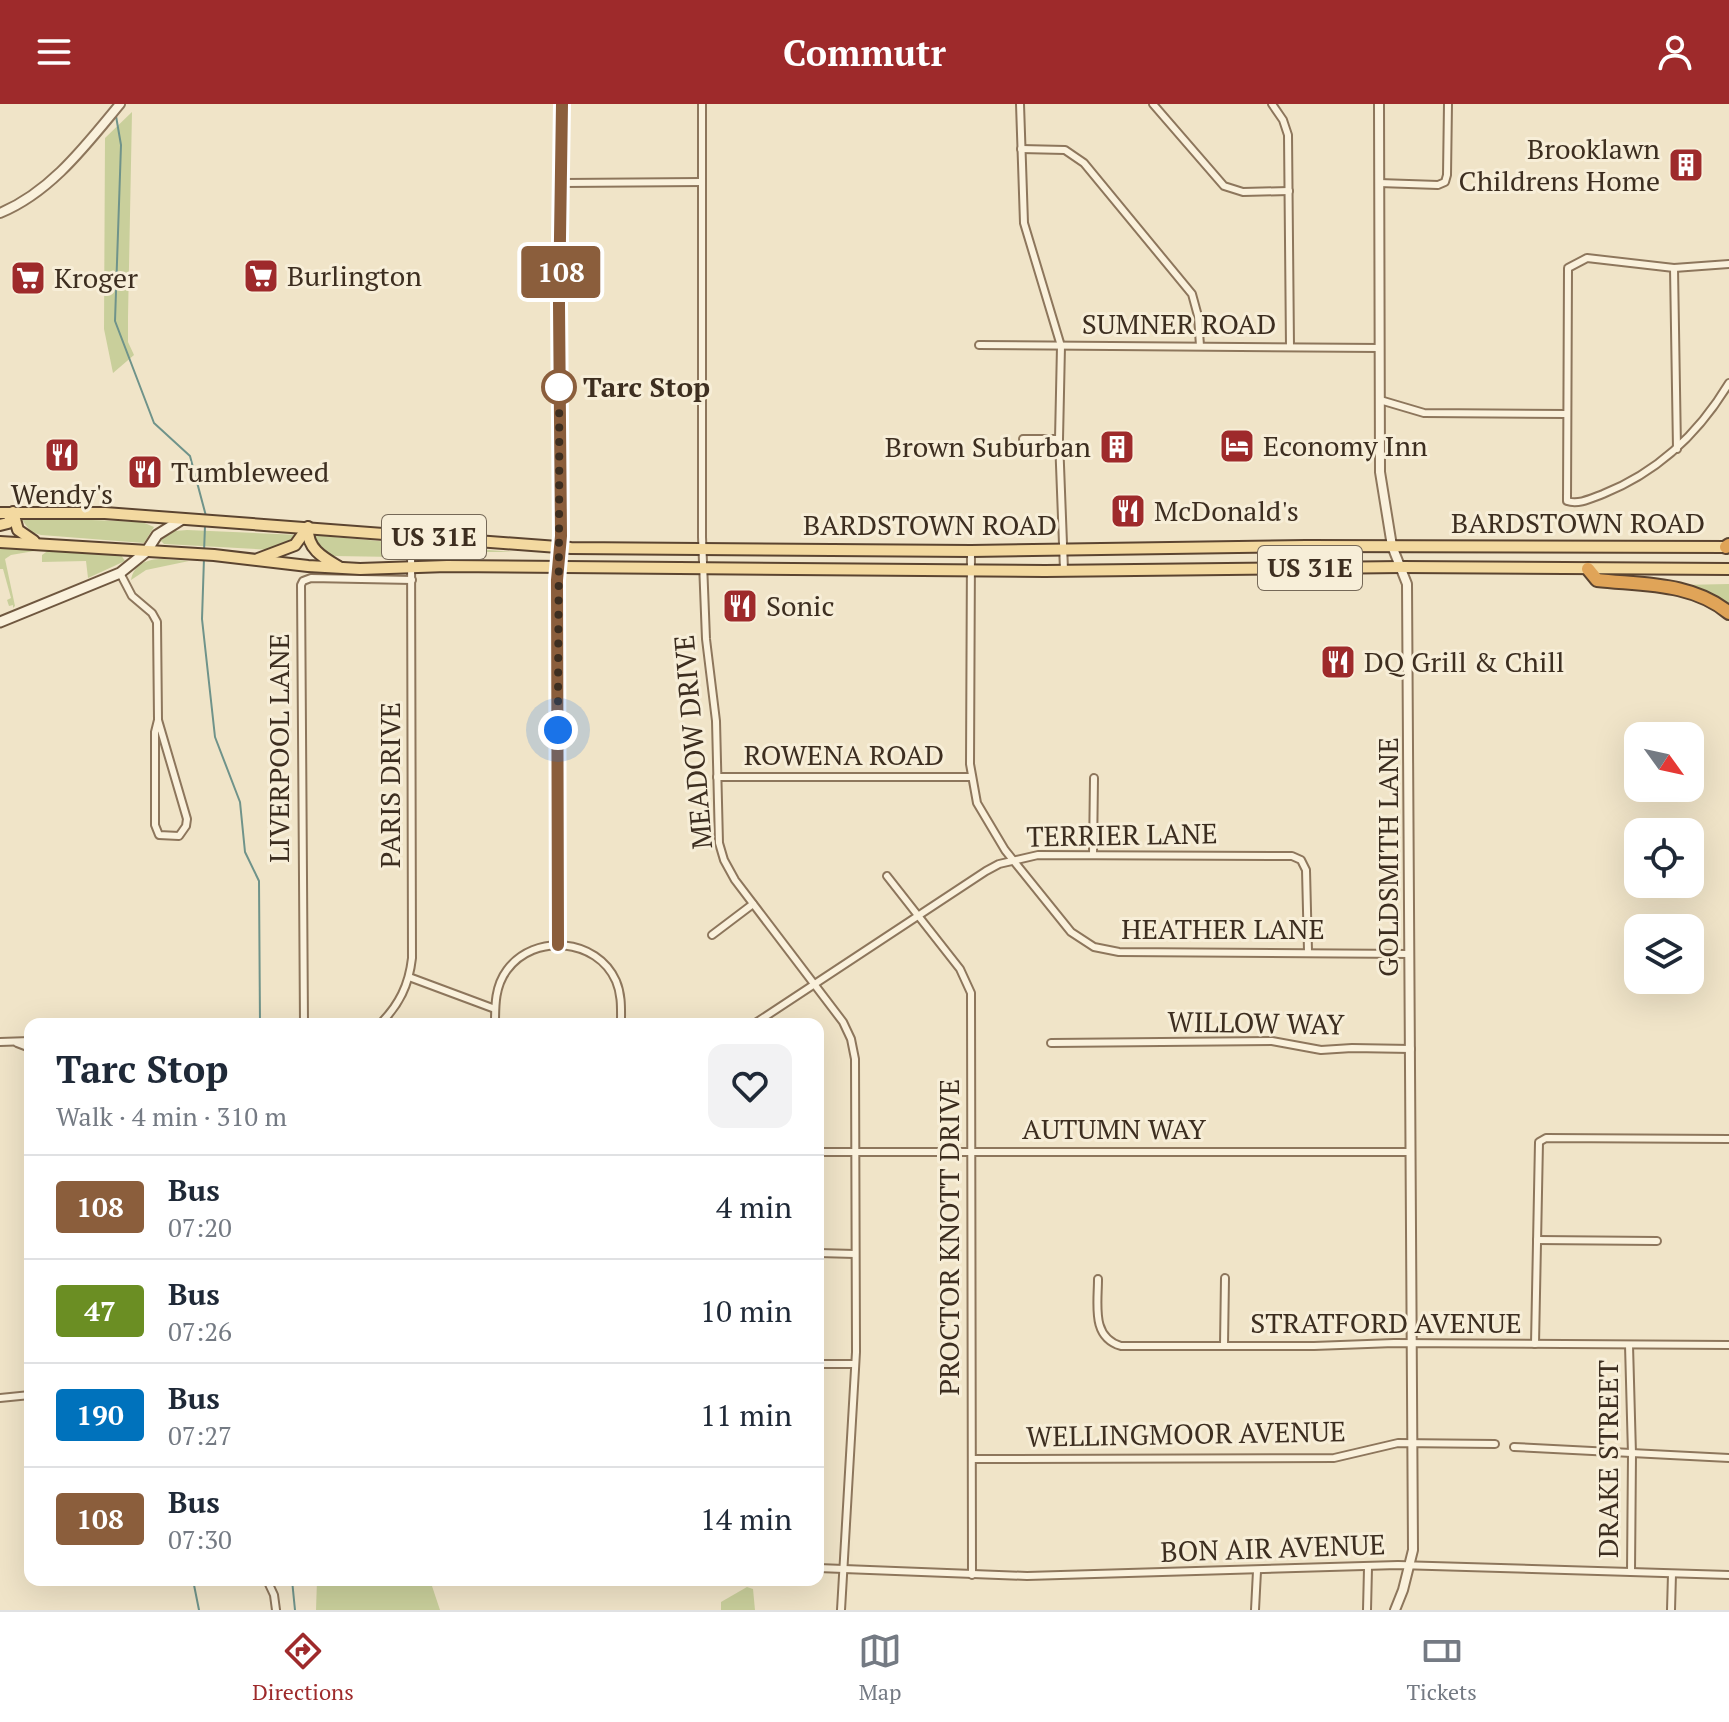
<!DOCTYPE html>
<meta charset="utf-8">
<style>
body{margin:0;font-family:"PT Serif",serif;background:#f2f2f3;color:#1f2937;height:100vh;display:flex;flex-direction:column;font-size:30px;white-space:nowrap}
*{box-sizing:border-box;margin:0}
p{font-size:26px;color:#747a83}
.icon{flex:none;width:44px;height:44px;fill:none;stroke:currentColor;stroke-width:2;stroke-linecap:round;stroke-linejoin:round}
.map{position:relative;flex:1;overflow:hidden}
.side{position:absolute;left:24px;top:914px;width:800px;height:568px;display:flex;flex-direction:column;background:#fff;border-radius:16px;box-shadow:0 8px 32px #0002}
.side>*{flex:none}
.badge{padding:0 16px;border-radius:6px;font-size:28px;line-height:52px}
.needle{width:52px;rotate:123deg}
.tools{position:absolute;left:1624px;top:618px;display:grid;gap:16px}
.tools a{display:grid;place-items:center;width:80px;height:80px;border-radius:16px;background:#fff;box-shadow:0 8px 32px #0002;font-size:40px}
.you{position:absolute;width:40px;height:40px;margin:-20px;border:6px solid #fff;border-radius:50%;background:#1a73e8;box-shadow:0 0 0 12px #1a73e833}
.map>.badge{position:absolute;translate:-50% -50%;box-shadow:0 0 0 4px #fff}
.round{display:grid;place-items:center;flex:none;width:84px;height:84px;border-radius:16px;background:#f2f2f3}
.summary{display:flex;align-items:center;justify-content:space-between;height:136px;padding:0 32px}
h1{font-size:38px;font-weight:700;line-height:60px}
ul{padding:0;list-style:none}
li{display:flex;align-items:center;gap:24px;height:104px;padding:0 32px;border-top:2px solid #e0e1e3}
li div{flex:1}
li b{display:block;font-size:30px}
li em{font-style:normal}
li .badge{min-width:88px;font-weight:700;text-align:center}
header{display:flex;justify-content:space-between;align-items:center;height:104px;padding:0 32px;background:#9e2a2b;color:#fff;font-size:36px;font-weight:700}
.dock{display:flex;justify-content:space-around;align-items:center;height:112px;border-top:2px solid #e0e1e3;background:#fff;font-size:22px;color:#747a83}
.dock a{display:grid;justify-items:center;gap:4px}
.dock .current{color:#9e2a2b}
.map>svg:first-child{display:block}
.green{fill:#c9cf9b}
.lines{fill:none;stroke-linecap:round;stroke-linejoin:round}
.stream{stroke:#6f938a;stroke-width:2}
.minor-casing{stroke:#8d765c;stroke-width:10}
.tertiary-casing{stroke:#8d765c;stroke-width:12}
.secondary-casing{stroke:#6f573f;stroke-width:13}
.primary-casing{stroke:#5b4430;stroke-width:14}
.motorway-casing{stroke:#5b4430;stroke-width:16}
.minor{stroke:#faf1dc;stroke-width:6}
.tertiary{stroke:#faf1dc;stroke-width:8}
.secondary{stroke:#faf1dc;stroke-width:9}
.primary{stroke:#f3d9a0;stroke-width:10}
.motorway{stroke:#e0a458;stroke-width:12}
.line-casing{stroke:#fff;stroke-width:18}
.line{stroke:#8b5e3c;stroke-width:12}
.walk{stroke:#3d2e20;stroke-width:8;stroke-dasharray:0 14.4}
.stop-dot{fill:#fff;stroke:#8b5e3c;stroke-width:4}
.labels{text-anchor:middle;stroke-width:6;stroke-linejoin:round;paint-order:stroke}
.shield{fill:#f7eed8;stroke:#756857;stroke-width:2}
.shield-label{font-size:26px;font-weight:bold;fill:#3d2e20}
.poi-label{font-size:28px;fill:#3d2e20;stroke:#f7eed8;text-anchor:start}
.street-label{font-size:28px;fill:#3d2e20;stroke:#f7eed8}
.stop-label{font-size:28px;font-weight:bold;fill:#3d2e20;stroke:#f7eed8;text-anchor:start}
</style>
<header><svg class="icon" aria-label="menu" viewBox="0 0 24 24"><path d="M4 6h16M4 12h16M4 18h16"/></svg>Commutr<svg class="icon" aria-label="person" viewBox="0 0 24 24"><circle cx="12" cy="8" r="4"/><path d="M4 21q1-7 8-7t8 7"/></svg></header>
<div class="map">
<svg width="1729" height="1506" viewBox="0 0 1729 1506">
<rect width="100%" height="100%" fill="#f0e4c8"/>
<g class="green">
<polygon points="132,8 128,213 128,238 134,251 113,269 104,225 105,34"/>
<polygon points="41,414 142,418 154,423 144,439 131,438 41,431 31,428 22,416"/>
<polygon points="187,426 299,431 294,438 273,446 164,440 160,436 175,427"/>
<polygon points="313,431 400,439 406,447 397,453 333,452 324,448"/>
<polygon points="429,441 513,448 468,448 421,452 420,446"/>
<polygon points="0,444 40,446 11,451 5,455 15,502 13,504 13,501 9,502 7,496 11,494 3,465 0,465"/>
<polygon points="49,446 121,451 125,457 88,474 86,457 42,458 42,451"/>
<path d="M162,455l27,2 -43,9 -15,10c3,-16 16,-21 31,-21z"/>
<polygon points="1729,480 1729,505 1680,481"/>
<polygon points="317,1476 430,1476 440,1506 316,1506"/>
<polygon points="747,1483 753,1485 755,1506 721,1506 721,1498"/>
</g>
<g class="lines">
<g class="stream">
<polyline points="116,12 121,41 115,217 154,319 190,352 206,412"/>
<polyline points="204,448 205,422"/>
<polyline points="204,454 202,515 215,633 240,698 245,748 259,777 260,920"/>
<polyline points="193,1476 199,1506"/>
<polyline points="292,1476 295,1506"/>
</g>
<defs>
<g id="minor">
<polyline points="702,0 702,433 706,535 716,617 719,739 724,756 735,776 843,918 851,935 855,955 856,1248 841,1506"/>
<polyline points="1020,0 1024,119 1061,242 1059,335 1064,466"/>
<polyline points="1153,0 1224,82 1243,88 1289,87"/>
<polyline points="1272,0 1283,16 1288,31 1290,243"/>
<polyline points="1021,45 1065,46 1084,59 1192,190 1198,212 1200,242"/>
<polyline points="563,79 702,78"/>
<polyline points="1379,79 1438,81 1445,78 1447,71 1448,0"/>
<path d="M1729,160l-55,4 -87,-10 -19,10 -1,233c12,4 25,-3 36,-7 55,-22 96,-61 126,-111"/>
<polyline points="1674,164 1677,345"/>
<polyline points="979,241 1380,244"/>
<polyline points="1380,296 1424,309 1567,310"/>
<polyline points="1023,335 1059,335"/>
<polyline points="971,447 970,660 977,699 1005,746 1071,828 1094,843 1119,848 1410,850"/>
<polyline points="120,469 132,492 152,509 157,518 158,616 187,715 186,722 179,732 159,731 155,721 155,628 158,616"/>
<polyline points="717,673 972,673"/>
<polyline points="1093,750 1094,674"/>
<polyline points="887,772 960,865 971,889 972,1471"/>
<polyline points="712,831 753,800"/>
<polyline points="558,841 559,463"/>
<polyline points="409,873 495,905"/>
<polyline points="304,920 301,481 303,477 311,474 412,476"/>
<path d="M380,920c19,-19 29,-39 32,-66l-1,-423"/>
<path d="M495,920c0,-19 0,-38 12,-54 27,-37 90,-32 109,11 6,14 5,28 5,43"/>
<polyline points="754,920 986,767 999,760 1038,751 1292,752 1301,756 1306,766 1308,847"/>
<polyline points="0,938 30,937"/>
<polyline points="17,939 30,944"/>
<polyline points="1051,939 1272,937 1321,946 1352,944 1411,945"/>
<polyline points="818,1048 1411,1048"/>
<polyline points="1537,1136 1657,1137"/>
<polyline points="818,1149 855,1150"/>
<path d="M1098,1175c0,26 -7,58 23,67h193l80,-3 335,2"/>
<polyline points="1535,1240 1539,1038 1546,1034 1729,1035"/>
<polyline points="1224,1241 1225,1174"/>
<polyline points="1629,1241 1632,1350 1631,1468"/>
<polyline points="818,1260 855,1260"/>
<polyline points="0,1294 30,1291"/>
<polyline points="1514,1343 1729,1354"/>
<polyline points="973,1355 1334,1354 1398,1339 1495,1340"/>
<polyline points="818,1464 1027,1472 1398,1461 1729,1471"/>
<polyline points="267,1476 274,1491 276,1506"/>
<polyline points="1255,1506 1257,1467"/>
<polyline points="1367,1506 1368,1464"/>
<polyline points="1671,1506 1672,1470"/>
</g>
<g id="tertiary">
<polyline points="1379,0 1380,368 1392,442 1407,480 1413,1446 1403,1486 1395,1506"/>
<path d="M0,109c51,-21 86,-68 120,-109"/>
<polyline points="559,463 562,0"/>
</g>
<polyline id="secondary" points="0,518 120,469 146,448 157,431 181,416"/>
<g id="primary">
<polyline points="13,408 18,426 34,437"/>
<polyline points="0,409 105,409 571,444 971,447 1306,442 1729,443"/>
<polyline points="0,421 8,419 13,410"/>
<path d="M308,425c-1,20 16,29 31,38"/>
<polyline points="0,438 214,451 308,462 360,465 447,462 1045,467 1402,463 1729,465"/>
<polyline points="258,455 295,441 308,423"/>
</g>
<g id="motorway">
<polyline points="1726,443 1729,441"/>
<path d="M1588,465l9,11c45,5 95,2 132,33"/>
</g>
</defs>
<use href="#minor" class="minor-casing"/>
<use href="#tertiary" class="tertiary-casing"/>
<use href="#secondary" class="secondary-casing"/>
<use href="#primary" class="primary-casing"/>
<use href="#motorway" class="motorway-casing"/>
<use href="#minor" class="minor"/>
<use href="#tertiary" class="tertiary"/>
<use href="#secondary" class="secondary"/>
<use href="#primary" class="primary"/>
<use href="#motorway" class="motorway"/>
</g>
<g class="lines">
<defs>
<polyline id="line" points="558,841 557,476 561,432 559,200 562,0"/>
</defs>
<use href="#line" class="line-casing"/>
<use href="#line" class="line"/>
<path class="walk" d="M558,626c0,-116 2,-232 1,-348v5"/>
</g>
<defs>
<symbol id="building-square" viewBox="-11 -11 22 22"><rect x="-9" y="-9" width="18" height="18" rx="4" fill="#9e2a2b" stroke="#f7eed8"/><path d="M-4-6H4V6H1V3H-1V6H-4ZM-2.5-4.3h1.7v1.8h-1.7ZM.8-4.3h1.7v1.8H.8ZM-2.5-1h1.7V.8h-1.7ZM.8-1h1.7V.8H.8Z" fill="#fff"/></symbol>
<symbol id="supermarket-square" viewBox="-11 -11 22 22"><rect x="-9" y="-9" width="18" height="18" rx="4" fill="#9e2a2b" stroke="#f7eed8"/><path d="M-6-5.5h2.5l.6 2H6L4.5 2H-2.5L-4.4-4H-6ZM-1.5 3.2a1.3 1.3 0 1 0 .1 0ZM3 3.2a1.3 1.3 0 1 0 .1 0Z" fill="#fff"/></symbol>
<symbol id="hotel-square" viewBox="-11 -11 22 22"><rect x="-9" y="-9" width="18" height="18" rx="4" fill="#9e2a2b" stroke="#f7eed8"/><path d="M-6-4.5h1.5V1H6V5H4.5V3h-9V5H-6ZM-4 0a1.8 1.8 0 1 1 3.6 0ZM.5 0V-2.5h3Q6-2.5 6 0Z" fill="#fff"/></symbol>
<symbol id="restaurant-square" viewBox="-11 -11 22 22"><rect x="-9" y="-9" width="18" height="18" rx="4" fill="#9e2a2b" stroke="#f7eed8"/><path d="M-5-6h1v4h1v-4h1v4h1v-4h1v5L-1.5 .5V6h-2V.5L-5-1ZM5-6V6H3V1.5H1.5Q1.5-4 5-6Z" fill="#fff"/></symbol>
</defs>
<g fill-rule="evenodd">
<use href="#building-square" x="1666" y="41" width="40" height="40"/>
<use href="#supermarket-square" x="241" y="152" width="40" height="40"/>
<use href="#supermarket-square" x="8" y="154" width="40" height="40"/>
<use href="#hotel-square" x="1217" y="322" width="40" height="40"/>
<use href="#building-square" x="1097" y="323" width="40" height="40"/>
<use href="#restaurant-square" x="42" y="331" width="40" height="40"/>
<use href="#restaurant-square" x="125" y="348" width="40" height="40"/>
<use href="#restaurant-square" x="1108" y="387" width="40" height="40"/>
<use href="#restaurant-square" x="720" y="482" width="40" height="40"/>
<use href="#restaurant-square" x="1318" y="538" width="40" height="40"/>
</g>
<circle class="stop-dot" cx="559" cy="283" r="16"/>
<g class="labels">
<g class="shield">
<rect x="382" y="411" width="104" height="44" rx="6"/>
<rect x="1258" y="442" width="104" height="44" rx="6"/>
</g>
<g class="shield-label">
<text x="434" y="442">US 31E</text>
<text x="1310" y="473">US 31E</text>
</g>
<g class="poi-label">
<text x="1660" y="55" text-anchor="end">Brooklawn<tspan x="1660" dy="32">Childrens Home</tspan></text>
<text x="287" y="182">Burlington</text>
<text x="54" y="184">Kroger</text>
<text x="1263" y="352">Economy Inn</text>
<text x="1091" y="353" text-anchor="end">Brown Suburban</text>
<text x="171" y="378">Tumbleweed</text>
<text x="62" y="400" text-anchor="middle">Wendy's</text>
<text x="1154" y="417">McDonald's</text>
<text x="766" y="512">Sonic</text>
<text x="1364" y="568">DQ Grill &amp; Chill</text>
</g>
<g class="street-label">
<text x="1179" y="230">SUMNER ROAD</text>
<text x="1578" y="429">BARDSTOWN ROAD</text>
<text x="930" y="431">BARDSTOWN ROAD</text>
<text transform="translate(693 638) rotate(-95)" y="10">MEADOW DRIVE</text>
<text transform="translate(279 644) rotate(-90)" y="10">LIVERPOOL LANE</text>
<text x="844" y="661">ROWENA ROAD</text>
<text transform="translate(390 681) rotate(-90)" y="10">PARIS DRIVE</text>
<text transform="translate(1122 731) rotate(-1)" y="10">TERRIER LANE</text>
<text transform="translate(1388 753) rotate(-90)" y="10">GOLDSMITH LANE</text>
<text x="1223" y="835">HEATHER LANE</text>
<text transform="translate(1256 919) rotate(1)" y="10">WILLOW WAY</text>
<text x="1114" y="1035">AUTUMN WAY</text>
<text transform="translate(949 1133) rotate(-90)" y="10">PROCTOR KNOTT DRIVE</text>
<text x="1386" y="1229">STRATFORD AVENUE</text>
<text transform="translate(1186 1330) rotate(-1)" y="10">WELLINGMOOR AVENUE</text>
<text transform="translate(1608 1355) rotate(-90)" y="10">DRAKE STREET</text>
<text transform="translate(1273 1444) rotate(-2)" y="10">BON AIR AVENUE</text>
</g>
<g class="stop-label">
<text x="583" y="293">Tarc Stop</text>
</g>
</g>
</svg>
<div class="tools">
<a><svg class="needle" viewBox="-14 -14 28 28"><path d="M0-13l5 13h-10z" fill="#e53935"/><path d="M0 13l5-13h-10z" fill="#747a83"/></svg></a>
<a><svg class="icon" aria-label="locate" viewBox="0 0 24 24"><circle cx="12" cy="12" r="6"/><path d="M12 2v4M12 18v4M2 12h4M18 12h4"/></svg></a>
<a><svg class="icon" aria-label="layers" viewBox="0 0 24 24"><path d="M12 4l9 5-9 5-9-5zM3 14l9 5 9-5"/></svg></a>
</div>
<div class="you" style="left:558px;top:626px"></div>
<b class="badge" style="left:561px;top:168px;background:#8b5e3c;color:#fff">108</b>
<section class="side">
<div class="summary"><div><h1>Tarc Stop</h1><p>Walk · 4 min · 310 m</p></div><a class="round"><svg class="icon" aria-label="heart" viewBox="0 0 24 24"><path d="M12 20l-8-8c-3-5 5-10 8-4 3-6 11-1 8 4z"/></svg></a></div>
<ul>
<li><span class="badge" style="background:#8b5e3c;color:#fff">108</span><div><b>Bus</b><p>07:20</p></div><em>4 min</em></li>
<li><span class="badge" style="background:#6b8e23;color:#fff">47</span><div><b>Bus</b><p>07:26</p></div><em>10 min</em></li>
<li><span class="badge" style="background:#0072bc;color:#fff">190</span><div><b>Bus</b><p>07:27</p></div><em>11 min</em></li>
<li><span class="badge" style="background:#8b5e3c;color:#fff">108</span><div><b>Bus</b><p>07:30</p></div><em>14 min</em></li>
</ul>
</section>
</div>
<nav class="dock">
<a class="current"><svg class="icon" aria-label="directions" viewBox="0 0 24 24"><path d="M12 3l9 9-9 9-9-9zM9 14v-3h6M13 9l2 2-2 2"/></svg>Directions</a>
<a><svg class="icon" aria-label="map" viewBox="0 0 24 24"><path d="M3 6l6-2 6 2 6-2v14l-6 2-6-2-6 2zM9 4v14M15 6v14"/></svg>Map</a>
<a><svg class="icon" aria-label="tickets" viewBox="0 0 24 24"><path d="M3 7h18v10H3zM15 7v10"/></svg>Tickets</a>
</nav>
